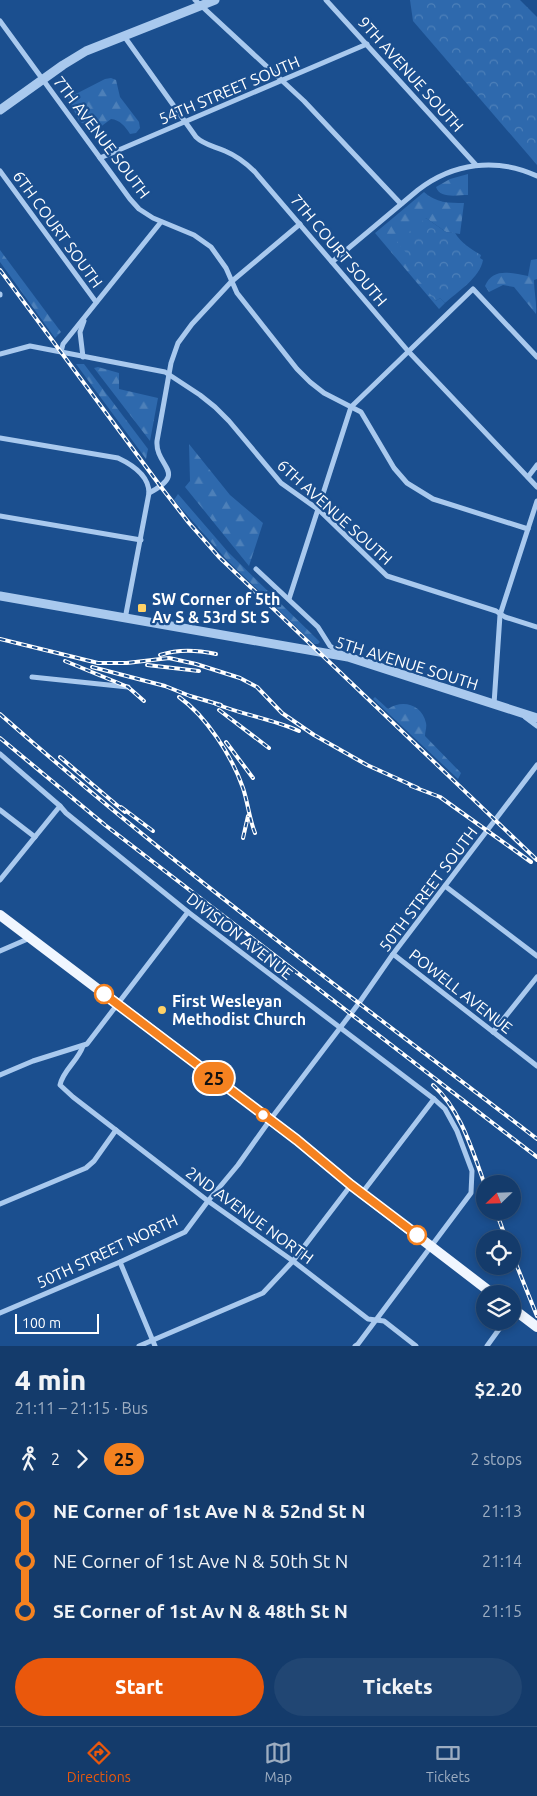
<!DOCTYPE html>
<meta charset="utf-8">
<style>
body{margin:0;font-family:Ubuntu,sans-serif;background:#214673;color:#f1f3f6;height:100vh;display:flex;flex-direction:column;font-size:19px;white-space:nowrap}
*{box-sizing:border-box;margin:0}
p{font-size:16px;color:#9dadc1}
.icon{flex:none;width:28px;height:28px;fill:none;stroke:currentColor;stroke-width:2;stroke-linecap:round;stroke-linejoin:round}
.map{position:relative;height:1346px;overflow:hidden}
.drawer{display:flex;flex-direction:column;background:#143b6b;flex:1}
.drawer>*{flex:none}
.badge{padding:0 10px;border-radius:16px;font-size:18px;line-height:32px}
.needle{width:32px;rotate:247deg}
.controls{position:absolute;left:476px;top:1175px;display:grid;gap:10px}
.controls a{display:grid;place-items:center;width:45px;height:45px;border-radius:50%;background:#143b6b;box-shadow:0 2px 8px #0003,0 0 0 1px #33557e;font-size:25px}
.scale{position:absolute;left:15px;bottom:12px;width:84px;box-sizing:border-box;padding-left:5px;border:2px solid #fff;border-top:0;font-size:14px;line-height:18px;white-space:nowrap;color:#fff;-webkit-text-stroke:4px #1b4f8f;paint-order:stroke}
.map>.badge{position:absolute;translate:-50% -50%;box-shadow:0 0 0 2px #fff}
.legs{display:flex;align-items:center;gap:8px;height:55px;padding:0 15px;font-size:16px}
.legs p{margin-inline-start:auto}
.headline{display:flex;align-items:center;justify-content:space-between;height:85px;padding:0 15px}
h1{font-size:28px;font-weight:800;line-height:38px}
.button{display:flex;gap:10px;margin-top:auto;padding:10px 15px}
.button a{flex:1;height:58px;border-radius:30px;background:#ea580c;color:#fff;font-size:20px;font-weight:800;line-height:58px;text-align:center}
.button a+a{background:#214673;color:#f1f3f6}
ul{padding:0 15px;list-style:none}
li{display:flex;align-items:center;gap:18px;height:50px;font-size:19px}
li i{display:grid;place-items:center;width:8px;height:100%;margin:0 6px;background:currentColor}
li i::after{content:'';width:12px;height:12px;margin:-6px;border:4px solid;border-radius:50%;background:#143b6b}
li p{margin-inline-start:auto}
li:first-child i{background:linear-gradient(#0000 50%,currentColor 0)}
li:last-child i{background:linear-gradient(currentColor 50%,#0000 0)}
.menu{display:flex;justify-content:space-around;align-items:center;height:70px;border-top:1px solid #33557e;background:#143b6b;font-size:14px;color:#9dadc1}
.menu a{display:grid;justify-items:center;gap:2px}
.menu .current{color:#ea580c}
.map>svg:first-child{display:block}
.forest{fill:url(#forest-firs)}
.park{fill:url(#park-crowns)}
.lines{fill:none;stroke-linecap:round;stroke-linejoin:round}
.minor{stroke:#a9c9ee;stroke-width:5}
.tertiary{stroke:#a9c9ee;stroke-width:9}
.primary{stroke:#f0f6ff;stroke-width:10}
.rail-casing{stroke:#fff;stroke-width:4}
.rail{stroke:#1b4f8f;stroke-width:2;stroke-dasharray:5.5;stroke-linecap:butt}
.line-1-casing{stroke:#fff;stroke-width:11}
.line-1{stroke:#f58220;stroke-width:8}
.poi-dot{fill:#ffd166;stroke:#1b4f8f;stroke-width:2}
.stop-1-dot{fill:#fff;stroke:#f58220;stroke-width:2.5}
.labels{text-anchor:middle;stroke-width:4.5;stroke-linejoin:round;paint-order:stroke}
.street-label{font-size:16px;fill:#fff;stroke:#1b4f8f}
.poi-label{font-size:16px;font-weight:bold;fill:#fff;stroke:#1b4f8f;text-anchor:start}
</style>
<div class="map">
<svg width="537" height="1346" viewBox="0 0 537 1346">
<defs>
<pattern id="forest-firs" width="22" height="20" patternUnits="userSpaceOnUse" patternTransform="scale(1.25)"><rect width="22" height="20" fill="#2e69ad"/><path d="M5 1l3.5 6h-7zM16 11l3.5 6h-7z" fill="#4d80b9"/></pattern>
<pattern id="park-crowns" width="20" height="18" patternUnits="userSpaceOnUse" patternTransform="scale(1.25)"><rect width="20" height="18" fill="#2e69ad"/><path d="M2 6a3 3 0 1 1 6 0M12 15a3 3 0 1 1 6 0" fill="none" stroke="#4d80b9"/></pattern>
</defs>
<rect width="100%" height="100%" fill="#1b4f8f"/>
<g class="forest">
<path d="M111,78l5,2 4,17 19,25 1,6 -4,5 -6,1c-5,-8 -10,-14 -19,-15l-16,12 -16,-10 -11,-23 37,-19z"/>
<path d="M468,174v21c-11,0 -28,4 -32,-8l14,-8z"/>
<path d="M424,192c12,11 25,11 40,11l-4,31 -14,-2 -20,-14 -17,38 27,45 4,-3 5,5 -6,6 -64,-76z"/>
<polygon points="0,250 61,332 55,338 0,262"/>
<path d="M537,259v20l-3,1c0,12 3,23 2,34l-22,-27 -11,-2 -14,7 -4,-6c8,-19 26,-13 43,-10l3,-16z"/>
<polygon points="76,364 84,364 148,449 146,459"/>
<polygon points="98,367 119,373 119,389 158,398 150,441 94,368"/>
<polygon points="189,444 230,495 263,523 249,566 185,487 190,481"/>
<polygon points="178,494 228,552 320,642 318,644 314,644 225,558 174,500"/>
<path d="M375,697l13,12c14,-10 34,-5 38,14 1,4 -1,9 -1,13l36,37 -3,6 -85,-80z"/>
</g>
<g class="park">
<polygon points="410,0 520,0 537,17 537,165 413,21"/>
<path d="M426,218l20,14 9,1c6,10 16,16 26,22l-1,3 3,2c-3,18 -26,32 -38,43l-5,-5 -4,3 -30,-36 3,-9 -12,-14z"/>
</g>
<g class="lines">
<g class="minor">
<polyline points="195,0 304,101 401,204"/>
<polyline points="326,0 476,165"/>
<polyline points="0,21 130,199 139,209 153,218 194,235 211,247 226,268 237,293 297,369 310,382 324,393 361,412 394,468 407,483 433,499 528,529"/>
<path d="M124,36l72,101c8,8 18,9 29,14 12,5 21,12 30,21l153,179 129,136"/>
<polyline points="100,158 367,44"/>
<polyline points="0,171 96,302"/>
<path d="M332,262l86,-72c35,-27 78,-33 119,-14"/>
<polyline points="0,294 0,295"/>
<polyline points="61,352 63,344 161,222"/>
<polyline points="0,354 30,346 165,372 200,395 215,407 229,421 281,483 319,510 387,576 496,611 505,617 537,627"/>
<polyline points="83,357 80,332 84,321"/>
<path d="M0,438l118,20c15,7 31,18 31,35"/>
<polyline points="528,477 537,465"/>
<polyline points="0,516 141,540"/>
<polyline points="256,569 318,627 330,646 341,653"/>
<polyline points="289,599 351,407 473,289 537,357"/>
<path d="M125,619l24,-126c40,-21 6,-26 8,-52l14,-78 7,-20 14,-19 39,-42 69,-58"/>
<polyline points="32,677 128,687"/>
<polyline points="494,704 500,615 537,501"/>
<polyline points="525,717 537,726"/>
<polyline points="0,754 60,806 66,813 188,912 434,1099 445,1109 457,1131 472,1171 471,1193 358,1344 355,1346"/>
<polyline points="0,810 35,837"/>
<polyline points="0,880 60,806"/>
<polyline points="445,886 537,956"/>
<polyline points="0,951 30,938"/>
<polyline points="393,954 537,1066"/>
<polyline points="493,1032 537,977"/>
<path d="M83,1046c-5,15 -20,24 -23,39l13,12 135,104 85,60 75,58 16,2 32,25"/>
<polyline points="0,1075 33,1061 87,1044 188,912"/>
<polyline points="362,1193 434,1099"/>
<polyline points="0,1204 86,1168 94,1161 116,1130"/>
<polyline points="120,1262 155,1346"/>
<polyline points="0,1313 120,1262 185,1232 208,1201 238,1165 270,1120 359,1003 393,954 537,765"/>
<polyline points="139,1346 263,1293 293,1261 351,1185"/>
<polyline points="487,1346 505,1321"/>
</g>
<g class="tertiary">
<polyline points="0,110 63,65 86,51 215,0"/>
<polyline points="0,596 348,657 537,718"/>
</g>
<g class="primary">
<polyline points="0,915 297,1140 351,1185 493,1294"/>
<polyline points="512,1308 537,1327"/>
</g>
<defs>
<g id="rail">
<polyline points="0,270 161,487 189,523 219,557 537,860"/>
<polyline points="0,639 98,663 127,663 169,658 196,664 240,678 257,687 282,713 314,735 367,765 418,788"/>
<path d="M160,655c19,-6 36,-5 56,-1"/>
<polyline points="65,661 128,687 144,701"/>
<polyline points="147,665 199,671"/>
<polyline points="92,667 165,686 190,696 221,705"/>
<path d="M179,697c27,19 53,59 64,91 5,15 6,30 12,45"/>
<path d="M216,704c27,11 56,15 83,27"/>
<polyline points="219,710 269,748"/>
<path d="M0,714c171,151 356,286 537,425"/>
<polyline points="0,738 105,825 537,1157"/>
<polyline points="226,742 253,778"/>
<polyline points="60,757 125,812"/>
<polyline points="411,786 440,797 531,862"/>
<polyline points="121,807 153,831"/>
<polyline points="243,838 248,816"/>
<path d="M433,1085c28,25 39,65 52,100"/>
<polyline points="496,1211 506,1239"/>
<polyline points="512,1254 537,1316"/>
</g>
</defs>
<use href="#rail" class="rail-casing"/>
<use href="#rail" class="rail"/>
</g>
<g class="lines">
<defs>
<polyline id="line-1" points="104,994 297,1140 351,1185 417,1235"/>
</defs>
<use href="#line-1" class="line-1-casing"/>
<use href="#line-1" class="line-1"/>
</g>
<g class="poi-dot">
<rect x="137" y="603" width="10" height="10" rx="2.5"/>
<circle cx="162" cy="1010" r="5"/>
</g>
<g class="stop-1-dot">
<circle cx="104" cy="994" r="9"/>
<circle cx="263" cy="1115" r="6"/>
<circle cx="417" cy="1235" r="9"/>
</g>
<g class="labels">
<g class="street-label">
<text transform="translate(411 74) rotate(48)" y="6">9TH AVENUE SOUTH</text>
<text transform="translate(229 90) rotate(-23)" y="6">54TH STREET SOUTH</text>
<text transform="translate(102 137) rotate(53)" y="6">7TH AVENUE SOUTH</text>
<text transform="translate(58 229) rotate(54)" y="6">6TH COURT SOUTH</text>
<text transform="translate(339 250) rotate(50)" y="6">7TH COURT SOUTH</text>
<text transform="translate(335 512) rotate(42)" y="6">6TH AVENUE SOUTH</text>
<text transform="translate(407 663) rotate(17)" y="6">5TH AVENUE SOUTH</text>
<text transform="translate(428 889) rotate(-53)" y="6">50TH STREET SOUTH</text>
<text transform="translate(240 936) rotate(38)" y="6">DIVISION AVENUE</text>
<text transform="translate(461 991) rotate(38)" y="6">POWELL AVENUE</text>
<text transform="translate(250 1215) rotate(36)" y="6">2ND AVENUE NORTH</text>
<text transform="translate(107 1251) rotate(-25)" y="6">50TH STREET NORTH</text>
</g>
<g class="poi-label">
<text x="152" y="605">SW Corner of 5th<tspan x="152" dy="18">Av S &amp; 53rd St S</tspan></text>
<text x="172" y="1007">First Wesleyan<tspan x="172" dy="18">Methodist Church</tspan></text>
</g>
</g>
</svg>
<div class="controls">
<a><svg class="needle" viewBox="-14 -14 28 28"><path d="M0-13l5 13h-10z" fill="#e53935"/><path d="M0 13l5-13h-10z" fill="#9dadc1"/></svg></a>
<a><svg class="icon" aria-label="locate" viewBox="0 0 24 24"><circle cx="12" cy="12" r="6"/><path d="M12 2v4M12 18v4M2 12h4M18 12h4"/></svg></a>
<a><svg class="icon" aria-label="layers" viewBox="0 0 24 24"><path d="M12 4l9 5-9 5-9-5zM3 14l9 5 9-5"/></svg></a>
</div>
<div class="scale">100 m</div>
<b class="badge" style="left:214px;top:1078px;background:#f58220;color:#111">25</b>
</div>
<section class="drawer">
<div class="headline"><div><h1>4 min</h1><p>21:11 – 21:15 · Bus</p></div><b>$2.20</b></div>
<div class="legs"><svg class="icon" aria-label="walk" viewBox="0 0 24 24"><circle cx="13" cy="4" r="2"/><path d="M13 8l-2 6 4 7M11 14l-3 7M7 12l3-4h3l4 4"/></svg>2<svg class="icon" aria-label="forward" viewBox="0 0 24 24"><path d="M9 5l7 7-7 7"/></svg><b class="badge" style="background:#f58220;color:#111">25</b><p>2 stops</p></div>
<ul>
<li><i style="color:#f58220"></i><b>NE Corner of 1st Ave N &amp; 52nd St N</b><p>21:13</p></li>
<li><i style="color:#f58220"></i><span>NE Corner of 1st Ave N &amp; 50th St N</span><p>21:14</p></li>
<li><i style="color:#f58220"></i><b>SE Corner of 1st Av N &amp; 48th St N</b><p>21:15</p></li>
</ul>
<div class="button"><a>Start</a><a>Tickets</a></div>
</section>
<nav class="menu">
<a class="current"><svg class="icon" aria-label="directions" viewBox="0 0 24 24"><path d="M12 3l9 9-9 9-9-9zM9 14v-3h6M13 9l2 2-2 2"/></svg>Directions</a>
<a><svg class="icon" aria-label="map" viewBox="0 0 24 24"><path d="M3 6l6-2 6 2 6-2v14l-6 2-6-2-6 2zM9 4v14M15 6v14"/></svg>Map</a>
<a><svg class="icon" aria-label="tickets" viewBox="0 0 24 24"><path d="M3 7h18v10H3zM15 7v10"/></svg>Tickets</a>
</nav>
